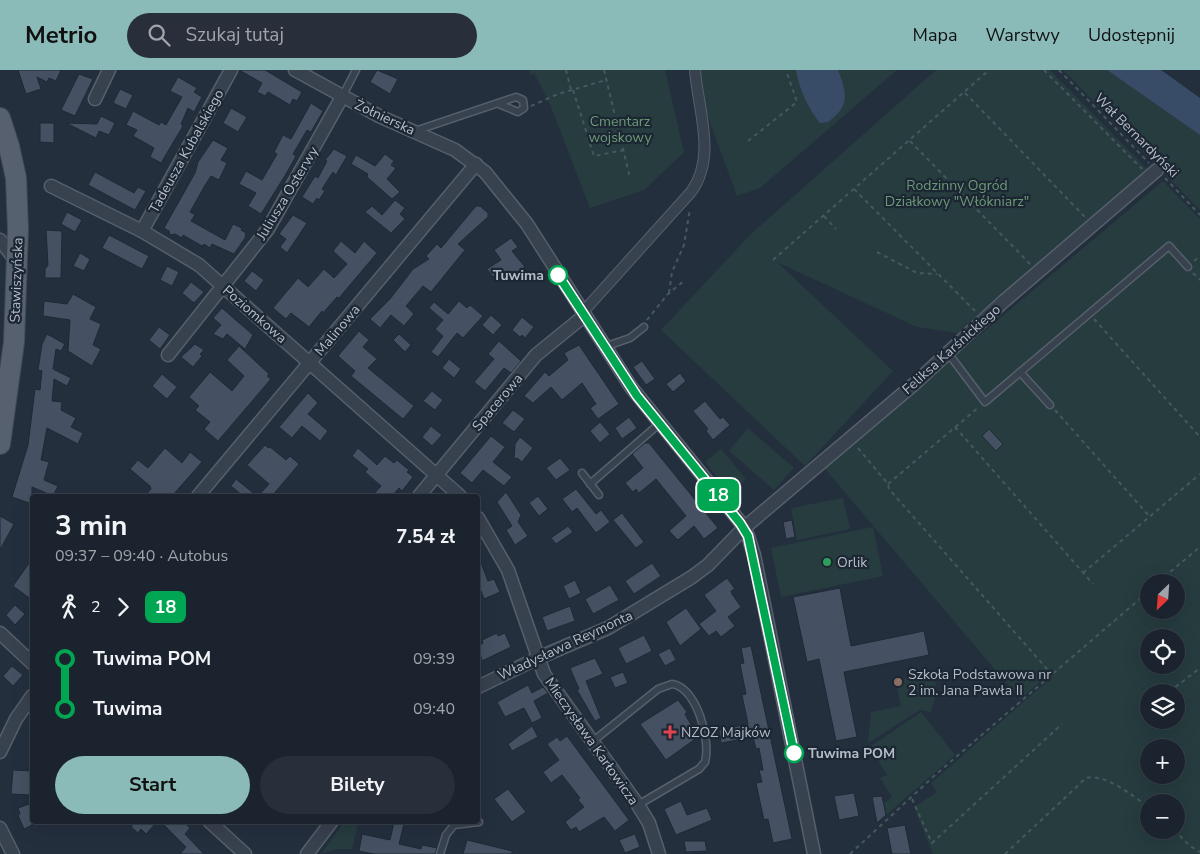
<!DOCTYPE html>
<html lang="pl">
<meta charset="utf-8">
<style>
body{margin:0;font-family:"Nunito Sans",sans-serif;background:#282f3a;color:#f1f3f6;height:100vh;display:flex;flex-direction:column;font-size:19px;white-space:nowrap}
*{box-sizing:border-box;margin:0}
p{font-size:16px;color:#a0a4aa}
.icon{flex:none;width:28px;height:28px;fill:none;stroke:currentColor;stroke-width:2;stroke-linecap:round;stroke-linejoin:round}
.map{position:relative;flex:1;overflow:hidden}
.side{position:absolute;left:30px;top:424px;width:450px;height:330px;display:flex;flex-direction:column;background:#1b232e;border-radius:5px;box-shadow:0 5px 20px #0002,0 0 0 1px #39404a}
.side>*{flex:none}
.badge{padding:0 10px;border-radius:8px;font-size:18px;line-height:32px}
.needle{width:32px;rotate:205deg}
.buttons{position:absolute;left:1140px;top:504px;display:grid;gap:10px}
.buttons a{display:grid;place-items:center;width:45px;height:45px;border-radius:50%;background:#1b232e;box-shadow:0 5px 20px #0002,0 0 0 1px #39404a;font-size:25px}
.map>.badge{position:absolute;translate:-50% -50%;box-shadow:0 0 0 2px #fff}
.legs{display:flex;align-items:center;gap:8px;height:55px;padding:0 25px;font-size:16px}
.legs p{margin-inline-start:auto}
.summary{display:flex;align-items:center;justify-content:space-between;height:85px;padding:0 25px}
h1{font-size:28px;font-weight:700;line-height:38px}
.primary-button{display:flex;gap:10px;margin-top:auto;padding:10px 25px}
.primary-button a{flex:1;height:58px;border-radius:30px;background:#8bbbb9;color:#111;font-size:20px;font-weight:700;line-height:58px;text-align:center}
.primary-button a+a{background:#282f3a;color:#f1f3f6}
ul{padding:0 25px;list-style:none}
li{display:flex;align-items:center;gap:18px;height:50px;font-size:19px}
li i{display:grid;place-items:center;width:8px;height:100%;margin:0 6px;background:currentColor}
li i::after{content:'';width:12px;height:12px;margin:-6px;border:4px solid;border-radius:50%;background:#1b232e}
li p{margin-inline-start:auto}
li:first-child i{background:linear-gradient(#0000 50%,currentColor 0)}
li:last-child i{background:linear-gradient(currentColor 50%,#0000 0)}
header{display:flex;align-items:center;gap:30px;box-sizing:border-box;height:70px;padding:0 25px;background:#8bbbb9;color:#111}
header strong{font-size:24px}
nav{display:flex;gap:28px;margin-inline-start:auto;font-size:18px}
.search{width:350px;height:45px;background:#282f3a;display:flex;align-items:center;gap:12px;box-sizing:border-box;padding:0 18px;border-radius:28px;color:#a0a4aa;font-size:19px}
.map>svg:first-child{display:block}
.green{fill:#263c3f;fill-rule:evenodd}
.water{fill:#394c67}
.building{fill:#455162;stroke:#1f2835}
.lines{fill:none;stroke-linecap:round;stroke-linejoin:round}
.service-casing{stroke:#565f6c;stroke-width:9}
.pedestrian-casing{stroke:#565f6c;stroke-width:12}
.minor-casing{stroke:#565f6c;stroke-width:15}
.primary-casing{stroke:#414a57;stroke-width:22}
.path{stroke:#44595c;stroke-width:2;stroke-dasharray:4 4;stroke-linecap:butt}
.service{stroke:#38414e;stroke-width:6}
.pedestrian{stroke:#38414e;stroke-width:10}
.minor{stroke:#38414e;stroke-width:12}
.primary{stroke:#56606e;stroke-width:20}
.line-1-casing{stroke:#fff;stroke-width:11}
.line-1{stroke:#00a651;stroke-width:8}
.stop-1-dot{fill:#fff;stroke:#00a651;stroke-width:2.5}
.leisure-dot{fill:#2e9e5b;stroke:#1d2633;stroke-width:2}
.education-dot{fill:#8d6e63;stroke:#1d2633;stroke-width:2}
.health-dot{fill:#e0444e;stroke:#1d2633;stroke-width:2}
.labels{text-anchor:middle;stroke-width:4.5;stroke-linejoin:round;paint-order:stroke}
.street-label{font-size:14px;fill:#b4bcc9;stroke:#1d2633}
.park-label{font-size:14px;fill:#6b9a76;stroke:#1d2633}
.stop-label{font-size:14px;font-weight:bold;fill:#b4bcc9;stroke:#1d2633;text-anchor:end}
.poi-label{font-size:14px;fill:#b4bcc9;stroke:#1d2633;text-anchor:start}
</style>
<header>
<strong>Metrio</strong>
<div class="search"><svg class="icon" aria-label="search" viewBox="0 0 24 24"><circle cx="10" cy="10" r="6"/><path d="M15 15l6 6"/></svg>Szukaj tutaj</div>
<nav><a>Mapa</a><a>Warstwy</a><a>Udostępnij</a></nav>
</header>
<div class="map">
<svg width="1200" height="784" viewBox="0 0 1200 784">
<rect width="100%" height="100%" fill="#242f3e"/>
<g class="green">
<polygon points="529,0 665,0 684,82 644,120 590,138 549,32 534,3 531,5"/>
<polygon points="700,0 897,0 760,118 737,126 705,39"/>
<polygon points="936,0 1050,0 1147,99 957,263 917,257 777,192 893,301 805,396 661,260 750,165"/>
<polygon points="1063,0 1107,0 1200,65 1200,140"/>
<path d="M1163,111l37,38v635h-267l-19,-47 23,-15 -6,-9 121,-106 -3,-3 -29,25 -195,-230 49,-45zM1149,512h27v28h-27zM1149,568h27v27h-27zM1149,622h27v28h-27zM1149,678h27v27h-27zM1149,732h27v28h-27z"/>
<polygon points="748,358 794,398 774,420 729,381"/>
<polygon points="721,379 746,409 730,423 705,392"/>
<polygon points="843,428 850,459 797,470 791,438"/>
<polygon points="873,457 883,506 781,527 771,478"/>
<path d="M919,602c24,1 17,24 12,40l-11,-2 -52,33 3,-31 30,-6 -4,-18 8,-10z"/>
<polygon points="921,642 955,685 886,745 883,734 892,727 880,708 887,705 870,677"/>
<polygon points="345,751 358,754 352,779 337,779 321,784"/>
</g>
<g class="water">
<path d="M796,0h42c9,24 12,36 -10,52l-8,1c-12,-14 -21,-35 -24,-53z"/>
<polygon points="1107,0 1161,0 1200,28 1200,65"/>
</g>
<g class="building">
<polygon points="18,0 61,0 56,11 49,8 47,12 37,7 41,19 26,24"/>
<polygon points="239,0 265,0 302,22 297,31 293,29 290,35 268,22 265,26 257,22 262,13"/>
<polygon points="377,0 398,9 390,24 370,12"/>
<polygon points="79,4 93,9 75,46 61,40"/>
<polygon points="178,7 197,18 194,22 202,27 194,42 188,38 181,54 183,56 161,93 150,87 154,78 133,66 137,60 126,55 133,41 159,55 161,52 166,55 182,27 170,21"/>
<polygon points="120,19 133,25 126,39 113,33"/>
<polygon points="311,33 323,41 311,62 307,60 293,84 296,86 286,104 261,144 248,136 256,123 239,114 246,101 262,110 277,84 274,82 283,65 291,69"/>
<polygon points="231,38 247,47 238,62 223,53"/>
<polygon points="101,46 115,53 109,65 99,61 96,68 66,53 97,54"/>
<polygon points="40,53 54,53 54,73 40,72"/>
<polygon points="213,70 228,78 221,90 227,93 219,110 211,106 204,117 190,142 195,145 191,151 225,170 233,154 242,158 241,160 246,163 245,168 234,184 212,174 210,178 204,174 202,176 183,165 182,168 175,164 170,165 169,161 164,158 195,103 198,92"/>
<polygon points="334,79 347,86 336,105 333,102 322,119 325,121 319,130 317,128 313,134 302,127 315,106 318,108 327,91 325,90"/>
<polygon points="385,84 394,91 391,95 396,98 387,109 400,122 392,129 367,107 368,104 351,94 356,85 375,96"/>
<polygon points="95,102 134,123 138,117 146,121 135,140 88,115"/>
<polygon points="395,130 405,138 400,144 405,149 391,163 365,142 372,136 382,145"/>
<polygon points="476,136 480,136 488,143 488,147 458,174 465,180 431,222 423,216 406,236 414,244 404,256 391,245 380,258 370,249 390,229 413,199 429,189 426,186 437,174 441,178"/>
<polygon points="67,142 82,150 75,162 61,154"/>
<polygon points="293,145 307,153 287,183 280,177 286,169 279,164"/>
<polygon points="46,160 62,161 61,208 45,208 45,199 48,195"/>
<polygon points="109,165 149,186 142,199 102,178"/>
<polygon points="511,168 518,177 512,181 525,197 505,210 500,202 493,207 487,199 501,190 494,180"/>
<polygon points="341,171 355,183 364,171 377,183 339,228 337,227 323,243 322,241 309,257 291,243 286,249 273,238 298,208 308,217 324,199 334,208 347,194 333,181"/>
<polygon points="80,183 90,189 84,201 73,196"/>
<polygon points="167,196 179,202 172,216 160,210"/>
<polygon points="252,201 264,210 256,221 244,211"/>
<polygon points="191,212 204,222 194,233 182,223"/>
<polygon points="73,224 96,237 90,249 101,254 93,275 101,279 92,296 68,281 70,250 43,246 44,231 67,234"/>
<polygon points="459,231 467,238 470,235 483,246 463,268 457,263 438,287 431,282 443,266 435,259 443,250 429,238 434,232 448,244"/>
<polygon points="222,238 253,265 245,279 227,264 223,269 213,264 221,255 213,248"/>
<polygon points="491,245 502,255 493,265 482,255"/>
<polygon points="522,247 534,257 525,268 522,265 520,267 512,260"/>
<polygon points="159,257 170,265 160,279 149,270"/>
<polygon points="359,261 369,270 363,277 377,289 368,298 414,336 403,349 351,306 355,301 338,286"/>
<polygon points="47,264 65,274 61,281 56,279 53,299 71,308 67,316 54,309 52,331 62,332 61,340 76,348 71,357 83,363 78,374 47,358 41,390 49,392 44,410 58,416 53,426 32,417 32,434 12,427 28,375 35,319 40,320 42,301 38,300 42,274"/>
<polygon points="399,264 411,275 405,282 393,270"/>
<polygon points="499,271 521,291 511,303 504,298 485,321 474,312 494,289 488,284"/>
<polygon points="195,274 204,280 200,284 202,286 193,297 181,287"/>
<polygon points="579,275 619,334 598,349 590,338 596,334 582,313 562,330 551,317 533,333 524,326 545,302 549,306 568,290 564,283"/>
<polygon points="239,276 269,304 267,306 271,309 218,371 204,359 210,352 195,340 199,336 189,327 210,302 232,321 244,306 227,290"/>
<polygon points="449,289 461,299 454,308 442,298"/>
<polygon points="642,291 655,309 646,315 633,297"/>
<polygon points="680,303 686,311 673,322 666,314"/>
<polygon points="162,304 177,317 167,329 152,316"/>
<polygon points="432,321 443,330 435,340 423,331"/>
<polygon points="308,323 318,333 308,344 328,361 320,371 302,356 292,368 279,357"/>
<polygon points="705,331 720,349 723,347 730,355 713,370 706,361 708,359 693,341"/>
<polygon points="513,340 525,349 514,362 502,353"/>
<polygon points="629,347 637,358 622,369 615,358"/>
<polygon points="600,352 610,364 600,373 590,361"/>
<polygon points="431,356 442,365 432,376 422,367"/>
<polygon points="989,359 1003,374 996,381 982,366"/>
<polygon points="491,366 505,377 493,392 512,407 504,416 483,400 472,413 460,403"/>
<polygon points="520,367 533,378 522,392 517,388 514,389 515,374"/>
<polygon points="645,373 649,373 718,458 704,469 694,456 678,470 669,461 686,446 656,409 639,423 636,419 633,422 625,413 643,398 632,384"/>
<polygon points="265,375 268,378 270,377 286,390 290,386 299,394 272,426 258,426 269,414 247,395"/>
<polygon points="165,378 182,393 190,382 202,392 172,426 145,426 151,419 150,416 130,399 138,390 148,398"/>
<polygon points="358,378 377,395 385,386 394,393 397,390 409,400 407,402 413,407 402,421 399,418 392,426 372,426 381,416 365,402 368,399 352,386"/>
<polygon points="560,388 570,400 556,410 546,398"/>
<polygon points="236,409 257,426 243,426 231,416"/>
<polygon points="576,419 596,444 601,440 610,452 596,463 577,438 572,442 562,429"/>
<polygon points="506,422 521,445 518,452 528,466 515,475 506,460 512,456 497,432"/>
<polygon points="538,426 548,439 539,446 529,433"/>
<polygon points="622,443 644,472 636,478 613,450"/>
<polygon points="0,446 14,454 0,480"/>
<polygon points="792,450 795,467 786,469 783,452"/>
<polygon points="568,456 573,462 556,474 551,468"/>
<polygon points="478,485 488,511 494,509 500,522 484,529 478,513"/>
<polygon points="32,489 32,530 13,516"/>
<polygon points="652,493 661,506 634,524 625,511"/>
<polygon points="727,508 735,519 731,521 732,524 741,537 728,547 735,556 721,567 716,561 709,566 699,554 716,541 704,525"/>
<polygon points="575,510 581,523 569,529 563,516"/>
<polygon points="610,515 619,530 593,544 585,529"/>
<polygon points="840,518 851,576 924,561 929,585 844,602 857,667 836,671 819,589 807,592 793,527"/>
<polygon points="15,535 25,544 15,555 6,545"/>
<polygon points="570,536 575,551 547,561 542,547"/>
<polygon points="686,538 701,559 680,576 666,552"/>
<polygon points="497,563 498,566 505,563 511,577 482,591 478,576 483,573 482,570"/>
<polygon points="644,565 652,581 626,594 618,578"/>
<polygon points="751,576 792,769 773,773 768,749 764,750 756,713 762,712 759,700 763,700 759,678 756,679 753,667 721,673 719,660 748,654 742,625 746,624 740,594 744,593 741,578"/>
<polygon points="670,578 676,590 665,596 658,584"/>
<polygon points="595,588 603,604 586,611 601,648 595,651 577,620 579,619 570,598"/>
<polygon points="12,596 23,605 13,616 3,606"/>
<polygon points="623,602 628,613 615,618 610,607"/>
<polygon points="528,615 532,623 543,617 548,623 534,631 542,648 532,653 524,638 505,647 497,632"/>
<polygon points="678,630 687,642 685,644 698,667 666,690 640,654"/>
<polygon points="532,656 538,667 512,681 508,674"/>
<polygon points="567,666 629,750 615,761 604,747 579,762 576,757 571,760 565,752 584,737 578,730 580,728 562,705 551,713 543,702 559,690 547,674 557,667 560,671"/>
<polygon points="13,700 32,701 30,725 11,724"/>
<polygon points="508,719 526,742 512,752 494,729"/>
<polygon points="854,723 859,746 839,750 834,726"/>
<polygon points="882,726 886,745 877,753 872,727"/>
<polygon points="681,731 687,745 707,738 712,750 676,765 664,739"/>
<polygon points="29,734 32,744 32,755 24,759 18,745 20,744 18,738"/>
<polygon points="132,751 158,751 146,764 141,759 138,763 131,757 134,753"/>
<polygon points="160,751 183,751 190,758 185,764 204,784 180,784 186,777"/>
<polygon points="394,752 404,754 399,774 421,779 422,775 437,778 435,784 374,784 359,781 362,764 390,770"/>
<polygon points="905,755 911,784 892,784 887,758"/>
<polygon points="635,764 640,777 625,783 619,770"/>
<polygon points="467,770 512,781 512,784 463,784"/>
<polygon points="684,771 705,771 707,781 686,782"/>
</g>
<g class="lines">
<defs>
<g id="service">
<polyline points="342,27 356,0"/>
<polyline points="415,61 516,27 523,30 524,38 518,42 499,34"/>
<polyline points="604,277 630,268 644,257"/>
<polyline points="948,283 985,332 1169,176 1188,197"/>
<polyline points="1020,302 1050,335"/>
<polyline points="582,403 599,425"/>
<polyline points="590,414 659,354"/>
<path d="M592,672l66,-53 14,-5c25,3 39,57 33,78l-6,7 -61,36"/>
<polyline points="440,784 446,765 454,755 479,752"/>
</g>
<path id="pedestrian" d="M582,243l109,-121c26,-35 7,-82 4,-122"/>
<g id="minor">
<polyline points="295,0 379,46 455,80 485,102 527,154 631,317 741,453 748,466 754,485 814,784"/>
<polyline points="95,29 109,0"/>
<polyline points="51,116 142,161 199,195 460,426"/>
<polyline points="142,161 231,0"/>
<polyline points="0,170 17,192"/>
<polyline points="168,285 268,159 342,27"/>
<polyline points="198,426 476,94"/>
<polyline points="419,426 536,285 584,246"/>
<polyline points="478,448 508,500 544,604 638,735 649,753 659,784"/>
<polyline points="0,563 32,593"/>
<polyline points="478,617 538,588 608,558 692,507 708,495 744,458 913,315 1003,232 1157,100"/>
<polyline points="0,682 16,649 32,626"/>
<polyline points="209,751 245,784"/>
<polyline points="0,758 13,784"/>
<polyline points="307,784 332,751"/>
</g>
<polyline id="primary" points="0,48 9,76 16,108 18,159 14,272 0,374"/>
</defs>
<use href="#service" class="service-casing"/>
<use href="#pedestrian" class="pedestrian-casing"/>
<use href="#minor" class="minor-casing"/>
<use href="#primary" class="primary-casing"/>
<g class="path">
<polyline points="566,0 571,20"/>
<polyline points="604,0 630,108"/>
<polyline points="1044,0 1142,99"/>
<polyline points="1059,0 1149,93"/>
<polyline points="573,20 594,86 624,80"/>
<polyline points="965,23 1085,147"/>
<polyline points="531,36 558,24 606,10"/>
<polyline points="748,71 797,32 786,0"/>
<polyline points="910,71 1031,195"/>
<polyline points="1165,108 1200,145"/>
<polyline points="854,119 975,241"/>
<polyline points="824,146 836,159"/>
<polyline points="877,182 917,203 937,204"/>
<polyline points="773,190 989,0"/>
<polyline points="1194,191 1200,186"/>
<polyline points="1193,203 1200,210"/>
<polyline points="669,223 672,202 684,175 690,139"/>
<polyline points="1094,249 1200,367"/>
<polyline points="647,250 667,225 685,210"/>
<polyline points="1055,340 1150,447"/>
<polyline points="955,357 1093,514"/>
<polyline points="858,378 888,414 889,419 1047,599"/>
<polyline points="888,414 979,337"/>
<polyline points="1083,503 1200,404"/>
<polyline points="1158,512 1200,477"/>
<polyline points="1169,622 1200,598"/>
<polyline points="1141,645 1149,639"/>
<polyline points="912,729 932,773 1062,654"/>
<polyline points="1174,760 1190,776 1200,782"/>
<polyline points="850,784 934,706 1149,521"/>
<path d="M1005,784l81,-76c20,-5 46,18 63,29"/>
</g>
<use href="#service" class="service"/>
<use href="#pedestrian" class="pedestrian"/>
<use href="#minor" class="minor"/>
<use href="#primary" class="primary"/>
</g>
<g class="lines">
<defs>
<polyline id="line-1" points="558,205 637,326 740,453 748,466 794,683"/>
</defs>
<use href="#line-1" class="line-1-casing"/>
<use href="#line-1" class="line-1"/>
</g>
<g class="stop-1-dot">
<circle cx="558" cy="205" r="9"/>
<circle cx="794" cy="683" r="9"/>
</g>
<circle class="leisure-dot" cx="827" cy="492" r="5"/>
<circle class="education-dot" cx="898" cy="612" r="5"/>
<path class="health-dot" d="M667.5 654.5h5v5h5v5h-5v5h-5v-5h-5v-5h5z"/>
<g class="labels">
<g class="street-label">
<text transform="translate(385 47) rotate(25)" y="5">Żołnierska</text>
<text transform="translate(1137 65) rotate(45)" y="5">Wał Bernardyński</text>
<text transform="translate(186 81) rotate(-61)" y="5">Tadeusza Kubalskiego</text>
<text transform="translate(287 123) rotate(-59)" y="5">Juliusza Osterwy</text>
<text transform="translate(16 210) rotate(-88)" y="5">Stawiszyńska</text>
<text transform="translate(255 244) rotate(41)" y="5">Poziomkowa</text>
<text transform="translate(337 260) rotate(-50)" y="5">Malinowa</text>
<text transform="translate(951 279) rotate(-42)" y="5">Feliksa Karśnickiego</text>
<text transform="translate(497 332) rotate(-50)" y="5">Spacerowa</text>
<text transform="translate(565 575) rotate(-25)" y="5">Władysława Reymonta</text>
<text transform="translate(592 671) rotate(55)" y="5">Mieczysława Karłowicza</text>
</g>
<g class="park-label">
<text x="620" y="56">Cmentarz<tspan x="620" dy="16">wojskowy</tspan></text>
<text x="957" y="120">Rodzinny Ogród<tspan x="957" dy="16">Działkowy "Włókniarz"</tspan></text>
</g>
<g class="stop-label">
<text x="544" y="210">Tuwima</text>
<text x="808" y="688" text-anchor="start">Tuwima POM</text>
</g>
<g class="poi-label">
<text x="837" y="497">Orlik</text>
<text x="908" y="609">Szkoła Podstawowa nr<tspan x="908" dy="16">2 im. Jana Pawła II</tspan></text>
<text x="681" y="667">NZOZ Majków</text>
</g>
</g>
</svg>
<div class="buttons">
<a><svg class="needle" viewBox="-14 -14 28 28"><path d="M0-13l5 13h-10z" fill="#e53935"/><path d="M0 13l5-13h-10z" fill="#a0a4aa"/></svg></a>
<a><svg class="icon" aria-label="locate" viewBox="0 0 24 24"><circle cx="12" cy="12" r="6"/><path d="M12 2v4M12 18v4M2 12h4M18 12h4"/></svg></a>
<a><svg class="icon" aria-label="layers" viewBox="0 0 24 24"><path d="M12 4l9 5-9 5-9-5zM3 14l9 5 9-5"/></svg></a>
<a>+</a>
<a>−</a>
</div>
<b class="badge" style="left:718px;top:425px;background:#00a651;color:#fff">18</b>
<section class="side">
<div class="summary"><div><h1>3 min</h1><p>09:37 – 09:40 · Autobus</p></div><b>7.54 zł</b></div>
<div class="legs"><svg class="icon" aria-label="walk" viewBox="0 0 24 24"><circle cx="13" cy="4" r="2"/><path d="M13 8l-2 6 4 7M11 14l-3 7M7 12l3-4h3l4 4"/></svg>2<svg class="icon" aria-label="forward" viewBox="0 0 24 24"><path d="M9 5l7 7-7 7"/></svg><b class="badge" style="background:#00a651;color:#fff">18</b></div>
<ul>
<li><i style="color:#00a651"></i><b>Tuwima POM</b><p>09:39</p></li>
<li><i style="color:#00a651"></i><b>Tuwima</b><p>09:40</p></li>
</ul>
<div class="primary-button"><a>Start</a><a>Bilety</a></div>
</section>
</div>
